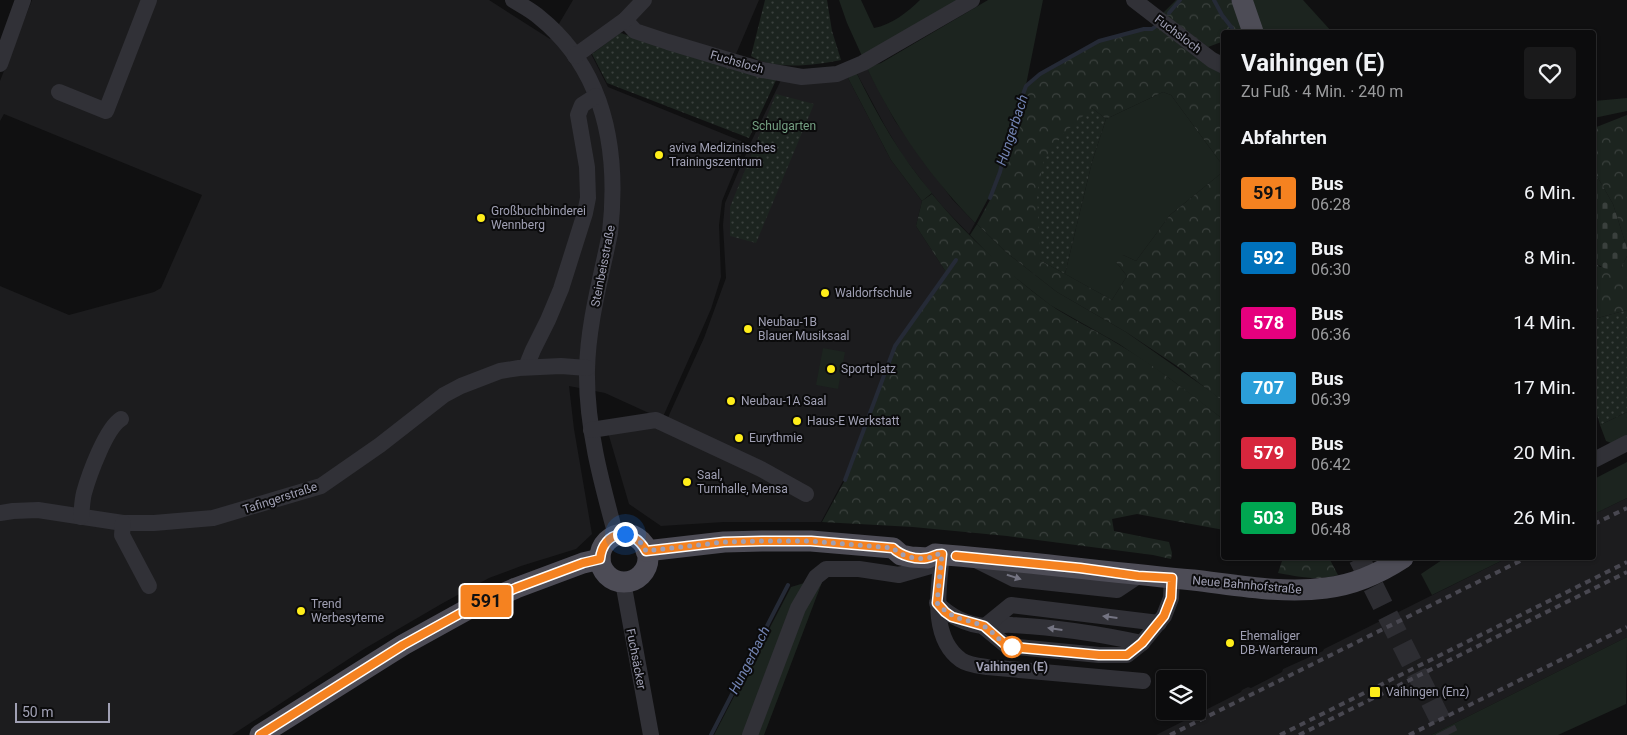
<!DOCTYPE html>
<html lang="de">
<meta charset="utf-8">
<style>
body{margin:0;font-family:Roboto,sans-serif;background:#1a1a1b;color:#f1f3f6;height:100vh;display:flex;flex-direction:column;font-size:19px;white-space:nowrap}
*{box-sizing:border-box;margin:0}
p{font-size:16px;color:#9a9b9d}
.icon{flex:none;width:28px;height:28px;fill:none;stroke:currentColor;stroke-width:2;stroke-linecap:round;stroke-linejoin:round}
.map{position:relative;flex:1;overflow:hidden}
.drawer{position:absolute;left:1221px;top:30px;width:375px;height:530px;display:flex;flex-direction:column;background:#0c0c0d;border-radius:5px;box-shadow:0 1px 4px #0004,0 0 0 1px #2c2c2e}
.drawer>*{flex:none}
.badge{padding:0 10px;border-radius:4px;font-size:18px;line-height:32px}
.tools{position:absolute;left:1156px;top:670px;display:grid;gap:10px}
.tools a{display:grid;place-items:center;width:50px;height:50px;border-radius:5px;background:#0c0c0d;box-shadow:0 1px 4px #0004,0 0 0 1px #2c2c2e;font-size:25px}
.scale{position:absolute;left:15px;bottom:12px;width:95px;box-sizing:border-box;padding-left:5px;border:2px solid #a0a0b4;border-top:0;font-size:14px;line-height:18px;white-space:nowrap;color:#a0a0b4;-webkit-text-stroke:4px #0b0b0c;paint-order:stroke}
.you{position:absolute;width:25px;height:25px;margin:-12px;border:4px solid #fff;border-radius:50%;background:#1a73e8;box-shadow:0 0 0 8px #1a73e833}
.map>.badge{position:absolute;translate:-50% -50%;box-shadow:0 0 0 2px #fff}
h2{padding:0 20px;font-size:19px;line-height:45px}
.round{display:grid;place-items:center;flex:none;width:52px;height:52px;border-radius:5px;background:#1a1a1b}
.overview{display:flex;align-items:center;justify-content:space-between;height:85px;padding:0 20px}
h1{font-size:24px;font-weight:700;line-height:38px}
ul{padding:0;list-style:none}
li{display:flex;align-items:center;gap:15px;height:65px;padding:0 20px}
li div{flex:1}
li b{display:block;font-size:19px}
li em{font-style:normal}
li .badge{min-width:55px;font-weight:700;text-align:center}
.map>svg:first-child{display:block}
.built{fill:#1c1c1e}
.grass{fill:#1c241f}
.forest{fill:url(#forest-crowns)}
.cemetery{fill:url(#cemetery-stones)}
.garden{fill:url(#garden-dots)}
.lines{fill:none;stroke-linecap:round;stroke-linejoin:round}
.stream{stroke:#252a36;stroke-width:4}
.major-tunnel{stroke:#2d2d32;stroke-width:21;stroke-dasharray:21 11;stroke-linecap:butt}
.minor{stroke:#313137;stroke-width:16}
.major{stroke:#4d4c56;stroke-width:21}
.rail{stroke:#484750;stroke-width:4;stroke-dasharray:6 5;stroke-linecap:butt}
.oneway{fill:#747482}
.line-casing{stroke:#fff;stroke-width:11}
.line{stroke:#f58220;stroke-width:8}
.walk{stroke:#a0a0b4;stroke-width:5;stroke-dasharray:0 9}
.poi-dot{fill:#ffee1a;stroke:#0b0b0c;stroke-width:2}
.stop-dot{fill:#fff;stroke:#f58220;stroke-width:2.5}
.labels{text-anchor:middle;stroke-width:4;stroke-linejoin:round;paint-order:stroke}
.street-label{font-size:12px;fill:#a0a0b4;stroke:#0b0b0c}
.park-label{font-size:12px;fill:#75a183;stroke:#0b0b0c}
.poi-label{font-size:12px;fill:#a0a0b4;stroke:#0b0b0c;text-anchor:start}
.stop-label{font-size:12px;font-weight:bold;fill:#a0a0b4;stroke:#0b0b0c}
.water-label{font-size:14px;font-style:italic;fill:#7384b3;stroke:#0b0b0c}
</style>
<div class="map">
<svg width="1627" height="735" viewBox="0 0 1627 735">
<defs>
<pattern id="forest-crowns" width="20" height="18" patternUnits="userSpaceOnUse" patternTransform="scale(1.25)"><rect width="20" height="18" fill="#1c241f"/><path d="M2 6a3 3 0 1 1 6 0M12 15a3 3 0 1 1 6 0" fill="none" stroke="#3a403d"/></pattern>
<pattern id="cemetery-stones" width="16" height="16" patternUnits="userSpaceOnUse" patternTransform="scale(1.25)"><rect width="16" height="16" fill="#1c241f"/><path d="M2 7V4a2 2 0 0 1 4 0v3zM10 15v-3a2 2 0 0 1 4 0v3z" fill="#3a403d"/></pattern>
<pattern id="garden-dots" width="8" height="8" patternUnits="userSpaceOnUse" patternTransform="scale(1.25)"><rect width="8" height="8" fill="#1c241f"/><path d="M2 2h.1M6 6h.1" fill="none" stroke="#3a403d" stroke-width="1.8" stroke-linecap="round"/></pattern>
</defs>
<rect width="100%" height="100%" fill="#101011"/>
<g class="built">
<polygon points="32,0 489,0 550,39 573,0 759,0 736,54 639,27 619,31 590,52 608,87 746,143 722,201 719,225 721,277 711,309 700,334 662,419 605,393 569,386 574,429 592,534 576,549 521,566 489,578 443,603 364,649 232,735 0,735 0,286 69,315 154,292 161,288 202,195 4,114 0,121 0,81"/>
<polygon points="867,68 895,121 952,199 975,223 969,234 943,207 925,185 903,156 885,126 856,72"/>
<polygon points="848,78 891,160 922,201 916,226 946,272 894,345 844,479 821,522 724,522 661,526 629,504 607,429 665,424 704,338 726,278 723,225 725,203 752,140 781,80"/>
<polygon points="1627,498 1627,637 1431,735 1156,735 1241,692 1242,690 1248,687 1251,688 1282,672 1283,669 1323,651 1324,649 1507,558 1594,558 1594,514"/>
</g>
<g class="grass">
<path d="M839,0h22l13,28c17,-3 34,-16 46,-28h43l-101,56 -15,-33z"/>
<path d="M988,0h55l-17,85 -18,48 -9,39 -10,25 -14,26c-46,-48 -80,-96 -108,-155l14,-5z"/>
<polygon points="1249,0 1303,0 1332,32 1261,32"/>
<path d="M856,72c21,43 45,85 76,121l-10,8 -31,-41 -43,-82z"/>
<polygon points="1163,92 1171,95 1224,167 1224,171 1170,215 1136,261 1123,255 1116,262 1127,276 1112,300 1065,274 1092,162 1106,119"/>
<polygon points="1627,98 1627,111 1594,118 1594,101"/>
<polygon points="977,224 1007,253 1057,292 1126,332 1213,393 1224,402 1224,420 1169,378 1119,344 1050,305 999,265 970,235"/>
<polygon points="823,348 845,352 838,389 816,385"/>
<polygon points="1627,412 1627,436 1611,443 1606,441 1600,425"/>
<polygon points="1627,462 1627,498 1594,514 1594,479"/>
<polygon points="1445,558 1507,558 1432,595 1421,574"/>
<polygon points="824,577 764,735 714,735 791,587"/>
<polygon points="1627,637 1626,704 1558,735 1431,735"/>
</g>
<g class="forest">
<polygon points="1176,0 1231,0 1243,32 1224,32 1224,41 1208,47 1163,13"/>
<polygon points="1158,26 1224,72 1224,167 1171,95 1163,92 1106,119 1092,108 1040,260 1112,300 1127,276 1116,262 1118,256 1123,255 1136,261 1170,215 1224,171 1224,402 1177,366 1126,332 1057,292 1007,253 977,224 991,198 1001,172 1010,133 1027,87 1040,75 1100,42 1144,29 1152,30"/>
<polygon points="1627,115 1627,248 1613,204 1594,171 1594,128"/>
<path d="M932,194c34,41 74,78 117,110 21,15 47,26 69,40 37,22 72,49 106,76v110l-87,-16 -25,5 2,12 55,11 3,11 -1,6 -18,-4 -146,-19 -94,-9 -91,-5 23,-42 49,-134 52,-74 -30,-46 6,-25z"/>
<polygon points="1627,256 1627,310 1594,319 1594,261 1600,267 1621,268"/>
<path d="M1283,558h46l9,17c-22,6 -37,2 -60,-2z"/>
</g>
<path class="cemetery" d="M1594,171l19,33 14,44v8l-6,12c-12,3 -19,1 -27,-7z"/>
<g class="garden">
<path d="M765,0h62l5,31 9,29c-25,5 -68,11 -90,-4z"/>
<polygon points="620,33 777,78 749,138 607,83 592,54"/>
<polygon points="776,94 814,104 756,243 730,236 730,207"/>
<polygon points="1092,108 1106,119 1092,162 1065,274 1040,260 1037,193 1044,160 1064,133"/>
<polygon points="1627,310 1627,412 1600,425 1594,404 1594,319"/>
</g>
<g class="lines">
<g class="stream">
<polyline points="1214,0 1222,15 1232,28"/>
<polyline points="1169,13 1180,0"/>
<polyline points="990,198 1000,172 1009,133 1026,86 1040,74 1099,41 1144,29 1152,29 1156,26"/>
<polyline points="845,480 895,346 956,260"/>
<polyline points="711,735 788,585"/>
</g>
<polyline class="major-tunnel" points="1359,558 1448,735"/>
<g class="minor">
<path d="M513,0c8,5 18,10 26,17 67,54 80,135 71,216 -9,45 -22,90 -23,137 -1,56 14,111 29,166"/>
<polyline points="1134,0 1212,60 1224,66"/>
<polyline points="625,20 635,31 668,42 762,70 802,77 837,74 863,63 972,0"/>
<polyline points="575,56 625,20 644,0"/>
<polyline points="0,64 23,0"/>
<polyline points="59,92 106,111 149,0"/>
<polyline points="526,367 533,350 548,320 561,289 585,213 588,198 587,167 578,115 582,105 596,96"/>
<polyline points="591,430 656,420 761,469 806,494"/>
<polyline points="1594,460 1627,443"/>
<polyline points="0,513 13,511 38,510 123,523 154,523 213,518 321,486 380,445 444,395 461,386 500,371 519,368 561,366 587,368"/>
<path d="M81,517c1,-8 1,-16 3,-24 5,-18 22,-65 37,-74"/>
<polyline points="123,523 122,535 149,586"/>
<path d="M942,554c-3,33 -13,83 19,106 7,5 18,6 26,7l156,14"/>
<polyline points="978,561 1014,579 1117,590 1138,576"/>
<polyline points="623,582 651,735"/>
<path d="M937,603c12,13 30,22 48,23 9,1 18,-2 27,-1 43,2 88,9 130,18"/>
<polyline points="984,627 1007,646 1099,655 1127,655 1142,643 1164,616 1171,598 1172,578"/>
<polyline points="984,627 1011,605 1159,623"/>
<polyline points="750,735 798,608 816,577 826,569 859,569 899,575 941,563"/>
</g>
<g class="major">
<polyline points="1242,0 1253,32"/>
<circle cx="624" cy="558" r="24"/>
<path d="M646,551l78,-9 38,-1h49l82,7 8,7 10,2 17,1 7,-4c86,7 172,18 258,26 43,5 89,14 133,8 27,-3 54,-15 77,-30"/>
<polyline points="260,735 403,645 470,608 516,588 583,563 600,559"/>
</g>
<g class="rail">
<polyline points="1594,524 1627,508"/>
<polyline points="1170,735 1526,558"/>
<polyline points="1280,735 1627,562"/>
<polyline points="1299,735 1627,572"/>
<polyline points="1409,735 1627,627"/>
</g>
</g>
<defs><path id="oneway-solid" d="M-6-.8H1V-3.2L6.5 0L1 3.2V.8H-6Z" transform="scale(1.25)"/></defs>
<g class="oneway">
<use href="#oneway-solid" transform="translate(1014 577) rotate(17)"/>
<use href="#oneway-solid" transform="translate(1110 617) rotate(-173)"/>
<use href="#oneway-solid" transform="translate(1055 629) rotate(-172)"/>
</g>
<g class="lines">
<defs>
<path id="line" d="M260,735l143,-90 67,-37 46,-20 67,-25 17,-4c3,-29 33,-33 46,-8l78,-9 38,-1h49l82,7c8,8 23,12 34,10 7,-1 7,-4 15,-4l-5,49 8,9 7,5 32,9 23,20 5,1 87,8h28l15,-12 22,-27 7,-18 1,-20 -34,-2 -58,-8 -124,-12"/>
</defs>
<use href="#line" class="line-casing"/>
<use href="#line" class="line"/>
<path class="walk" d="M625,534c11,3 16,7 21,17l78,-9 38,-1h49l82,7c8,8 23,12 34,10 7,-1 7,-4 15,-4l-5,49c18,19 26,14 46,23 11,5 17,18 29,21"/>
</g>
<g class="poi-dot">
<circle cx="659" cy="155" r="5"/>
<circle cx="481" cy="218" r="5"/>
<circle cx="825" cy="293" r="5"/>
<circle cx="748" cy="329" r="5"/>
<circle cx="831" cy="369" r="5"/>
<circle cx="731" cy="401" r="5"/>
<circle cx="797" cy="421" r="5"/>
<circle cx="739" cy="438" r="5"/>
<circle cx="687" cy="482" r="5"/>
<circle cx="301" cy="611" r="5"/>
<circle cx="1230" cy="643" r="5"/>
<rect x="1369" y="686" width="12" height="12" rx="2.5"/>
</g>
<circle class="stop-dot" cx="1012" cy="647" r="10"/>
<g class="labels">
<g class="street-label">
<text transform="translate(1178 34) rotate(37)" y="4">Fuchsloch</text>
<text transform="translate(737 62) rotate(16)" y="4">Fuchsloch</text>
<text transform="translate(603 266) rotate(-79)" y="4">Steinbeisstraße</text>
<text transform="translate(280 498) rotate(-18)" y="4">Tafingerstraße</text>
<text transform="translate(1247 585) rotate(5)" y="4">Neue Bahnhofstraße</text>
<text transform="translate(636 659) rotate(79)" y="4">Fuchsäcker</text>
</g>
<g class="park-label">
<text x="784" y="130">Schulgarten</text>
</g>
<g class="poi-label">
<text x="669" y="152">aviva Medizinisches<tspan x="669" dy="14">Trainingszentrum</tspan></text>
<text x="491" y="215">Großbuchbinderei<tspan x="491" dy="14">Wennberg</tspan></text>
<text x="835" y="297">Waldorfschule</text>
<text x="758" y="326">Neubau-1B<tspan x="758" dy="14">Blauer Musiksaal</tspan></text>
<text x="841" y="373">Sportplatz</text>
<text x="741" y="405">Neubau-1A Saal</text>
<text x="807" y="425">Haus-E Werkstatt</text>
<text x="749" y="442">Eurythmie</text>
<text x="697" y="479">Saal,<tspan x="697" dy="14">Turnhalle, Mensa</tspan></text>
<text x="311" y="608">Trend<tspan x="311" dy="14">Werbesyteme</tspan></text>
<text x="1240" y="640">Ehemaliger<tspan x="1240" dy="14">DB-Warteraum</tspan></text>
<text x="1386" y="696">Vaihingen (Enz)</text>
</g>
<g class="stop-label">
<text x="1012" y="671">Vaihingen (E)</text>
</g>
<g class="water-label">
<text transform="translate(1012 130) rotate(-72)" y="5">Hungerbach</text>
<text transform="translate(749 660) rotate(-63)" y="5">Hungerbach</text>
</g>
</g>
</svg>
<div class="tools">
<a><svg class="icon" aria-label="layers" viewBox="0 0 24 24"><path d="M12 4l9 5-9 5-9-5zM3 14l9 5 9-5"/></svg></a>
</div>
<div class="scale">50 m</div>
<div class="you" style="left:625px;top:534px"></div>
<b class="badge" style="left:486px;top:601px;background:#f58220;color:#111">591</b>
<section class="drawer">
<div class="overview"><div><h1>Vaihingen (E)</h1><p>Zu Fuß · 4 Min. · 240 m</p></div><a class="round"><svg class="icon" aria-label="heart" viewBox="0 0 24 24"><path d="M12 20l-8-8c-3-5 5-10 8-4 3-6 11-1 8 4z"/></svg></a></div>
<h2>Abfahrten</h2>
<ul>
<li><span class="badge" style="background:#f58220;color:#111">591</span><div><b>Bus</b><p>06:28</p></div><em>6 Min.</em></li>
<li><span class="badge" style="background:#0072bc;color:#fff">592</span><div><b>Bus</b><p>06:30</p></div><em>8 Min.</em></li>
<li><span class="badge" style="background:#e6007e;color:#fff">578</span><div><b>Bus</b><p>06:36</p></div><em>14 Min.</em></li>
<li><span class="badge" style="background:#2b9fd9;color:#fff">707</span><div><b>Bus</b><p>06:39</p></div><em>17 Min.</em></li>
<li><span class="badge" style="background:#d7263d;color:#fff">579</span><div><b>Bus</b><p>06:42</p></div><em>20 Min.</em></li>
<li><span class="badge" style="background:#00a651;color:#fff">503</span><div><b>Bus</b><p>06:48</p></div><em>26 Min.</em></li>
</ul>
</section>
</div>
